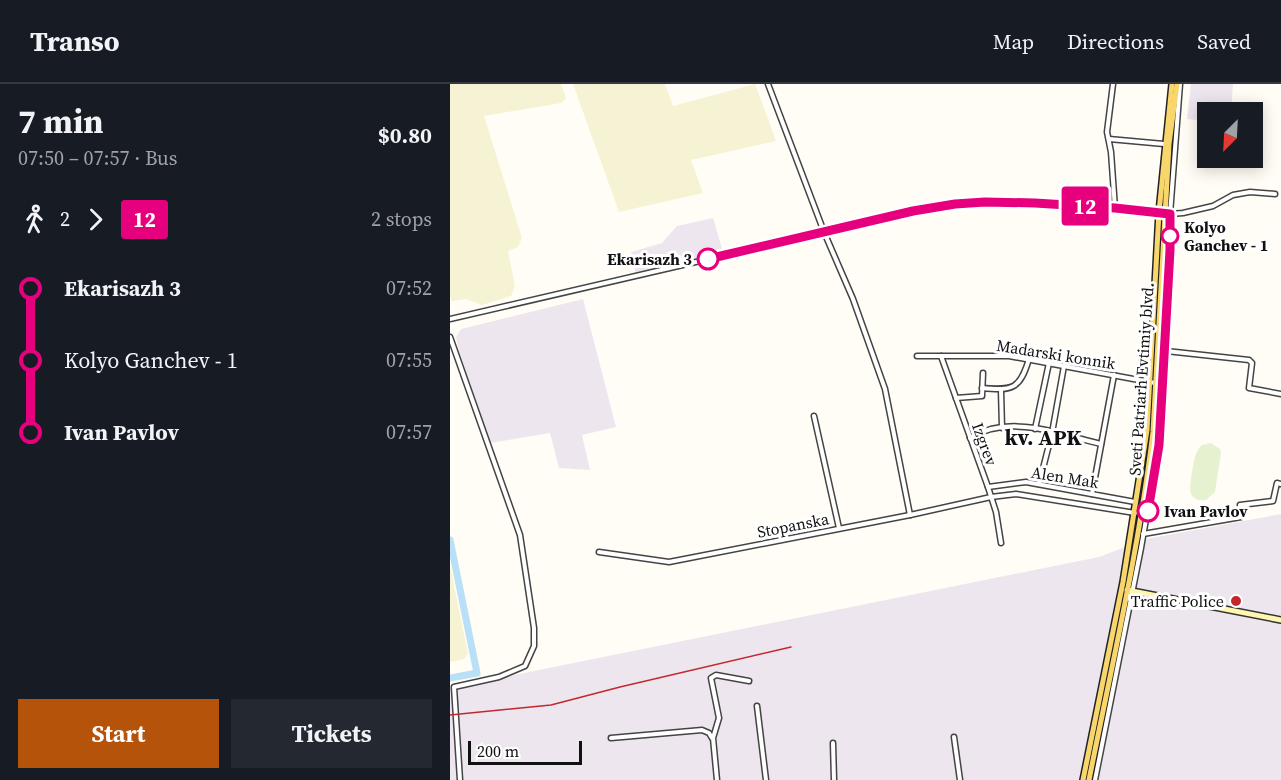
<!DOCTYPE html>
<meta charset="utf-8">
<style>
body{margin:0;font-family:"Source Serif 4",serif;background:#242831;color:#f1f3f6;height:100vh;display:flex;flex-direction:column;font-size:22px;white-space:nowrap}
*{box-sizing:border-box;margin:0}
p{font-size:20px;color:#9ea1a6}
.icon{flex:none;width:33px;height:33px;fill:none;stroke:currentColor;stroke-width:2;stroke-linecap:round;stroke-linejoin:round}
.map{position:relative;flex:1;overflow:hidden}
.drawer{display:flex;flex-direction:column;background:#171b24;width:450px}
.drawer>*{flex:none}
.badge{padding:0 12px;border-radius:4px;font-size:21px;line-height:39px}
.needle{width:39px;rotate:204deg}
.tools{position:absolute;left:747px;top:18px;display:grid;gap:12px}
.tools a{display:grid;place-items:center;width:66px;height:66px;border-radius:0px;background:#171b24;box-shadow:0 3px 15px #0003;font-size:30px}
.scale{position:absolute;left:18px;bottom:15px;width:114px;box-sizing:border-box;padding-left:6px;border:3px solid #111;border-top:0;font-size:16px;line-height:21px;white-space:nowrap;color:#111;-webkit-text-stroke:4px #fff;paint-order:stroke}
.map>.badge{position:absolute;translate:-50% -50%;box-shadow:0 0 0 3px #fff}
.legs{display:flex;align-items:center;gap:9px;height:66px;padding:0 18px;font-size:20px}
.legs p{margin-inline-start:auto}
.headline{display:flex;align-items:center;justify-content:space-between;height:102px;padding:0 18px}
h1{font-size:33px;font-weight:700;line-height:45px}
.cta{display:flex;gap:12px;margin-top:auto;padding:12px 18px}
.cta a{flex:1;height:69px;border-radius:0px;background:#b45309;color:#fff;font-size:24px;font-weight:700;line-height:69px;text-align:center}
.cta a+a{background:#242831;color:#f1f3f6}
ul{padding:0 18px;list-style:none}
li{display:flex;align-items:center;gap:21px;height:72px;font-size:22px}
li i{display:grid;place-items:center;width:9px;height:100%;margin:0 8px;background:currentColor}
li i::after{content:'';width:15px;height:15px;margin:-8px;border:4px solid;border-radius:50%;background:#171b24}
li p{margin-inline-start:auto}
li:first-child i{background:linear-gradient(#0000 50%,currentColor 0)}
li:last-child i{background:linear-gradient(currentColor 50%,#0000 0)}
header{display:flex;align-items:center;gap:36px;box-sizing:border-box;height:84px;padding:0 30px;background:#171b24;border-bottom:2px solid #363941}
header strong{font-size:28px}
nav{display:flex;gap:33px;margin-inline-start:auto;font-size:21px}
main{display:flex;flex:1;min-height:0}
.map>svg:first-child{display:block}
.industrial{fill:#eee6ef}
.farmland{fill:#f6f3d4}
.pitch{fill:#e6f2cf}
.lines{fill:none;stroke-linecap:round;stroke-linejoin:round}
.river{stroke:#b9e0f7;stroke-width:7}
.street-casing{stroke:#444;stroke-width:7}
.secondary-casing{stroke:#333;stroke-width:8}
.primary-casing{stroke:#222;stroke-width:8}
.street{stroke:#fff;stroke-width:4}
.secondary{stroke:#fff6b0;stroke-width:5}
.primary{stroke:#f9d66b;stroke-width:5}
.rail{stroke:#c4262e;stroke-width:1.5}
.line-1-casing{stroke:#fff;stroke-width:14}
.line-1{stroke:#e6007e;stroke-width:9}
.stop-1-dot{fill:#fff;stroke:#e6007e;stroke-width:3}
.poi-dot{fill:#c4262e;stroke:#fff;stroke-width:2}
.labels{text-anchor:middle;stroke-width:6;stroke-linejoin:round;paint-order:stroke}
.stop-label{font-size:16px;font-weight:bold;fill:#111;stroke:#fff;text-anchor:start}
.street-label{font-size:16px;fill:#111;stroke:#fff}
.poi-label{font-size:16px;fill:#111;stroke:#fff;text-anchor:end}
.district-label{font-size:22px;font-weight:bold;fill:#111;stroke:#fff}
</style>
<header>
<strong>Transo</strong>
<nav><a>Map</a><a>Directions</a><a>Saved</a></nav>
</header>
<main>
<section class="drawer">
<div class="headline"><div><h1>7 min</h1><p>07:50 – 07:57 · Bus</p></div><b>$0.80</b></div>
<div class="legs"><svg class="icon" aria-label="walk" viewBox="0 0 24 24"><circle cx="13" cy="4" r="2"/><path d="M13 8l-2 6 4 7M11 14l-3 7M7 12l3-4h3l4 4"/></svg>2<svg class="icon" aria-label="forward" viewBox="0 0 24 24"><path d="M9 5l7 7-7 7"/></svg><b class="badge" style="background:#e6007e;color:#fff">12</b><p>2 stops</p></div>
<ul>
<li><i style="color:#e6007e"></i><b>Ekarisazh 3</b><p>07:52</p></li>
<li><i style="color:#e6007e"></i><span>Kolyo Ganchev - 1</span><p>07:55</p></li>
<li><i style="color:#e6007e"></i><b>Ivan Pavlov</b><p>07:57</p></li>
</ul>
<div class="cta"><a>Start</a><a>Tickets</a></div>
</section>
<div class="map">
<svg width="831" height="696" viewBox="0 0 831 696">
<rect width="100%" height="100%" fill="#fffdf5"/>
<g class="industrial">
<polygon points="741,0 783,0 781,28 758,28 757,37 737,35"/>
<polygon points="263,134 273,168 186,190 181,168 212,159 227,142"/>
<polygon points="133,215 166,343 132,351 140,386 109,384 100,349 40,359 8,263 6,253 11,245"/>
<polygon points="831,430 831,696 0,696 0,604 649,473 696,455"/>
</g>
<g class="farmland">
<polygon points="0,0 111,0 116,14 111,19 34,32 72,154 68,163 58,167 65,202 61,212 32,221 16,215 2,217 0,213"/>
<polygon points="123,0 215,0 223,22 305,0 326,57 241,76 253,109 169,128"/>
<polygon points="0,482 18,570 14,575 0,578"/>
</g>
<path class="pitch" d="M761,359l9,6 1,4 -6,39 -9,8c-20,2 -16,-14 -14,-28 2,-9 2,-20 10,-27z"/>
<g class="lines">
<polyline class="river" points="0,456 27,589 0,594"/>
<defs>
<g id="street">
<polyline points="318,0 374,148 403,215 435,305 460,431"/>
<polyline points="663,0 657,48 661,68 665,124"/>
<polyline points="659,55 714,60"/>
<polyline points="0,235 483,123 535,118 665,124 720,130 733,129 763,122 783,111 800,108 825,110"/>
<polyline points="0,253 70,451 84,544 84,562 75,582 49,593 4,603 10,696"/>
<polyline points="707,266 799,276 802,279 799,304 831,310"/>
<polyline points="467,272 559,272 705,299"/>
<polyline points="491,272 538,403 546,428 551,459"/>
<path d="M532,304c31,3 38,1 47,-29"/>
<polyline points="551,306 552,344"/>
<polyline points="506,314 532,312 533,289"/>
<polyline points="364,332 389,444"/>
<polyline points="585,345 599,279"/>
<path d="M520,354c6,-3 14,-7 21,-9 36,-9 76,7 110,15"/>
<polyline points="589,400 602,349 614,282"/>
<polyline points="538,403 576,398 685,418"/>
<polyline points="642,410 664,291"/>
<polyline points="693,450 791,433 790,421 823,417 827,399 831,400"/>
<polyline points="149,468 219,478 460,431 541,413 566,410 685,429"/>
<polyline points="307,622 316,696"/>
<polyline points="504,653 510,696"/>
<polyline points="161,654 252,646 259,649 262,654"/>
<polyline points="383,659 384,696"/>
<polyline points="267,696 263,654 269,634 261,594 266,591 299,597"/>
<polyline points="645,696 691,464 709,361 720,166 720,130 730,0"/>
</g>
<polyline id="secondary" points="677,506 831,536"/>
<g id="primary">
<polyline points="633,696 673,498 697,346 709,128 722,0"/>
<path d="M639,696c23,-116 50,-231 64,-348l16,-288 8,-60"/>
</g>
</defs>
<use href="#street" class="street-casing"/>
<use href="#secondary" class="secondary-casing"/>
<use href="#primary" class="primary-casing"/>
<use href="#street" class="street"/>
<use href="#secondary" class="secondary"/>
<use href="#primary" class="primary"/>
<polyline class="rail" points="0,631 101,621 170,603 341,563"/>
</g>
<g class="lines">
<defs>
<polyline id="line-1" points="258,175 463,127 505,120 535,118 585,119 665,124 720,130 720,166 709,361 698,427"/>
</defs>
<use href="#line-1" class="line-1-casing"/>
<use href="#line-1" class="line-1"/>
</g>
<g class="stop-1-dot">
<circle cx="720" cy="152" r="8"/>
<circle cx="258" cy="175" r="10"/>
<circle cx="698" cy="427" r="10"/>
</g>
<circle class="poi-dot" cx="786" cy="517" r="6"/>
<g class="labels">
<g class="stop-label">
<text x="734" y="149">Kolyo<tspan x="734" dy="18">Ganchev - 1</tspan></text>
<text x="242" y="181" text-anchor="end">Ekarisazh 3</text>
<text x="714" y="433">Ivan Pavlov</text>
</g>
<g class="street-label">
<text transform="translate(606 270) rotate(9)" y="6">Madarski konnik</text>
<text transform="translate(691 295) rotate(-86)" y="6">Sveti Patriarh Evtimiy blvd.</text>
<text transform="translate(535 360) rotate(70)" y="6">Izgrev</text>
<text transform="translate(615 393) rotate(9)" y="6">Alen Mak</text>
<text transform="translate(343 441) rotate(-11)" y="6">Stopanska</text>
</g>
<g class="poi-label">
<text x="774" y="523">Traffic Police</text>
</g>
<g class="district-label">
<text x="593" y="361">kv. APK</text>
</g>
</g>
</svg>
<div class="tools">
<a><svg class="needle" viewBox="-14 -14 28 28"><path d="M0-13l5 13h-10z" fill="#e53935"/><path d="M0 13l5-13h-10z" fill="#9ea1a6"/></svg></a>
</div>
<div class="scale">200 m</div>
<b class="badge" style="left:635px;top:122px;background:#e6007e;color:#fff">12</b>
</div>
</main>
